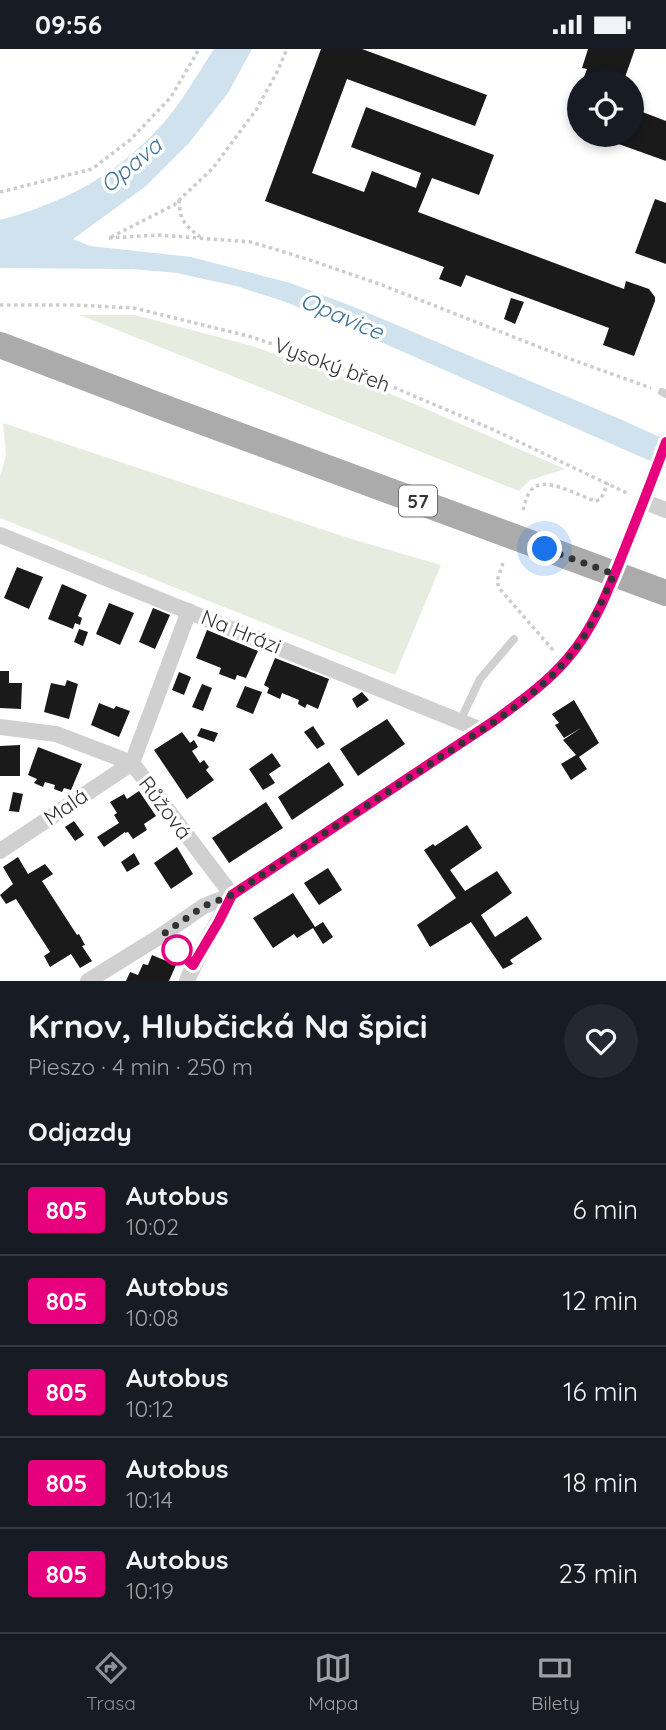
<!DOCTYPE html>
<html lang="pl">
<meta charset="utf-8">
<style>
body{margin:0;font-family:Quicksand,sans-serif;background:#242831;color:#f1f3f6;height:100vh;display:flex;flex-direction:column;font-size:26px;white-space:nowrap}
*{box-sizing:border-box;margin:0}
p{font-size:23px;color:#9ea1a6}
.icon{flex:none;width:38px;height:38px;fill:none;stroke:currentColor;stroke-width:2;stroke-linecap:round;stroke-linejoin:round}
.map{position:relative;height:932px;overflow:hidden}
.drawer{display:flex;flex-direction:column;background:#171b24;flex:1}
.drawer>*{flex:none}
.badge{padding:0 14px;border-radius:5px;font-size:24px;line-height:46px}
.buttons{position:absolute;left:567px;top:21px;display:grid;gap:14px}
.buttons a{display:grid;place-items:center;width:77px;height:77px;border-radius:50%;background:#171b24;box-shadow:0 4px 10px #0003;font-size:35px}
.you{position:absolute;width:35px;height:35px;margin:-18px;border:5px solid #fff;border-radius:50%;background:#1a73e8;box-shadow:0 0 0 10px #1a73e833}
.map>.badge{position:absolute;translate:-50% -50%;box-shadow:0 0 0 4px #fff}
h2{padding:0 28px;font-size:26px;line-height:63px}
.round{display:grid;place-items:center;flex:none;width:74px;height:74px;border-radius:37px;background:#242831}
.head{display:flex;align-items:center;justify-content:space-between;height:119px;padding:0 28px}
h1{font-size:33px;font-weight:800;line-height:52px}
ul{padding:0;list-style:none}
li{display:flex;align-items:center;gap:21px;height:91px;padding:0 28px;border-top:2px solid #363941}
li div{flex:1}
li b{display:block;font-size:26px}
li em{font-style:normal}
li .badge{min-width:77px;font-weight:700;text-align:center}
.status{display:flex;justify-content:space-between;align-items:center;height:49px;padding:0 35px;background:#171b24;direction:ltr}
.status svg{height:19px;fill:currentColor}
.tab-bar{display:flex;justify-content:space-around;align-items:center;height:98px;border-top:2px solid #363941;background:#171b24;font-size:19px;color:#9ea1a6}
.tab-bar a{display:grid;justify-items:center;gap:4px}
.tab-bar .on{color:#8c9099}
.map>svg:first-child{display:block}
.green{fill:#e6ecdf}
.water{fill:#cfe2ee}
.building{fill:#1a1a1a}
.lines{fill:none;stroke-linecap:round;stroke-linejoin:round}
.path{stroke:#cdcdcd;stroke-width:3.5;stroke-dasharray:3.5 3.5;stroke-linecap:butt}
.service{stroke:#d0d0d0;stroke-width:8}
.minor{stroke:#d0d0d0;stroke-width:16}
.primary{stroke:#ababab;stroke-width:26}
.line-casing{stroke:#fff;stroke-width:16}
.line{stroke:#e6007e;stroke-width:10}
.walk{stroke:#333;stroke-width:7;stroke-dasharray:0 12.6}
.stop-dot{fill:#fff;stroke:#e6007e;stroke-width:3.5}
.labels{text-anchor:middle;stroke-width:7;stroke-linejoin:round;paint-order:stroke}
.shield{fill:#fff;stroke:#707070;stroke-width:2}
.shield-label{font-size:19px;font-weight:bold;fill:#333}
.street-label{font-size:21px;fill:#333;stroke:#fff}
.water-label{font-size:23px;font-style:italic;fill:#3f7597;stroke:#fff}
</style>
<div class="status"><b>09:56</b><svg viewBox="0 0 49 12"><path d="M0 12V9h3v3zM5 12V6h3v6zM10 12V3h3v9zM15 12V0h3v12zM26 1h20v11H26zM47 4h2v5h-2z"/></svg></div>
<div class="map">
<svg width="666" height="932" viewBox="0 0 666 932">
<rect width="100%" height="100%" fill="#fff"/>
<g class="green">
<polygon points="80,266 135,266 252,297 384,342 565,420 530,431 519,442"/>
<polygon points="3,374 345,488 441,516 395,626 0,469 0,428 6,406"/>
</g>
<path class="water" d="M214,0h38l-24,44 -39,50 -43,43 -73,53 17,7 101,11 99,26 64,24 266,112 46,21v28l-310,-137 -73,-30 -47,-15 -59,-13 -45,-4 -132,-1v-48c63,-17 113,-43 158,-91 22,-23 38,-53 56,-80z"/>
<g class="building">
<polygon points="321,0 362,0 487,46 475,77 347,30 312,124 364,143 372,122 416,139 421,124 351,98 366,58 494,106 479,146 432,129 418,163 624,240 626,232 649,240 655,248 655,252 634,307 603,296 609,279 466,226 461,238 439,230 444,218 265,152"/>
<polygon points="588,0 635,0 624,31 630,33 582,33 587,20 582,19"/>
<polygon points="632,59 666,72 666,112 613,93 616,86 632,86"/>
<polygon points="655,150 666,154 666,215 635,204"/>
<polygon points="511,249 524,253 515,275 504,270"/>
<polygon points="17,518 43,528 29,560 4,549"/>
<polygon points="62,535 87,546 78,567 82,569 80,576 75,574 73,580 48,570"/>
<polygon points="109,554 134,564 120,596 96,585"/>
<polygon points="153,559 170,566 155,600 139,593"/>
<polygon points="79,580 88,583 83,597 74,593"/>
<polygon points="207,581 258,602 246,629 237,626 235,631 219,625 221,619 196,609"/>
<polygon points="275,609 329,630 318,660 307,655 305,659 298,655 299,651 282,644 280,650 267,644 269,639 264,636"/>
<polygon points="0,622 9,622 9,634 22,634 21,660 0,659"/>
<polygon points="179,623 191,628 184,646 172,641"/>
<polygon points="67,631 78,635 69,670 44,663 51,634 65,637"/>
<polygon points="202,635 212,639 203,662 192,658"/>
<polygon points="245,637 262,643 253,665 236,658"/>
<polygon points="362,643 369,651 357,659 352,650"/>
<polygon points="574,651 599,694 579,708 587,720 571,731 561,715 576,706 563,691 581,679 564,689 555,676 559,674 552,665"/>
<polygon points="99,654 114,660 116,657 130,662 119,688 91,676"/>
<polygon points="387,670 405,695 358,727 340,700"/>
<polygon points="313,677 325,695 317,700 304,683"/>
<polygon points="201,679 218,684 214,693 197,687"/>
<polygon points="182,683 190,694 194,691 198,698 192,702 200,714 204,711 209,718 206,721 214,731 187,750 154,701"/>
<polygon points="20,696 20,727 0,727 0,697"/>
<polygon points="38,698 82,715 71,741 64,739 62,743 54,740 55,736 45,733 43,738 34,734 37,730 28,726"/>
<polygon points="272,704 281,717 269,725 275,734 263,741 249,720"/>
<polygon points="329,713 344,736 292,771 278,748"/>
<polygon points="139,742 156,767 144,775 147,781 133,790 128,783 125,784 125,783 104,798 97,788 119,774 114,766 117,764 110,753 124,745 127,750"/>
<polygon points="13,743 23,745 19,763 9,762"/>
<polygon points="266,753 283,779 229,814 212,789"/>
<polygon points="74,772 84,786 75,792 65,778"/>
<polygon points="467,776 482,799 450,821 465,842 497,822 512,844 481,866 495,888 527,867 542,890 510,911 513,915 503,920 471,873 430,898 417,876 456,849 424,801 433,795 435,797"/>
<polygon points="177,798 193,825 171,840 154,814"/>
<polygon points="134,804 140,815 127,823 121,813"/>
<polygon points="18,808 28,825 45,815 53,825 42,832 77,886 79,885 85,896 82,897 92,912 80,919 71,905 50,918 44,907 50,903 16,850 6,855 0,846 13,835 3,818"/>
<polygon points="328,819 342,841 319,856 304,834"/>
<polygon points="293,844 315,878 323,873 333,888 323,895 313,879 297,889 294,885 273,899 253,869"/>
<polygon points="152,906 176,916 169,932 126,932 130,923 138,926 143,915 148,916"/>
</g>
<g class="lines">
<g class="path">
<polyline points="0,143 92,120 130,91 171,48 199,0"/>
<path d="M179,151c1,21 5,24 21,37"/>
<polyline points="111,188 174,156 213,119 256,61 277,23 287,0"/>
<polyline points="109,189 158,186 251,193 307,210 382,236 562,307 651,339"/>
<polyline points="0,256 74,256 134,259 252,288 386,335 494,381 629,445"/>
<path d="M523,461c2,-7 4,-16 9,-21 13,-14 48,8 64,12l5,-2 7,-16"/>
<polyline points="503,514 497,532 499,539 552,600 552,603"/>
</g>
<g class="service">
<polyline points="662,343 666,345"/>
<polyline points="460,672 480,630 514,590"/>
</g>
<g class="minor">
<polyline points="643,452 666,461"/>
<polyline points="0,486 481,681"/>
<polyline points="0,678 56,685 132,714 232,846"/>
<polyline points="0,802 132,714 189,562"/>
<polyline points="162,886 193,916"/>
<polyline points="88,932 162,886 204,857 232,846"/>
<path d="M187,932c12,-30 31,-57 45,-86l262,-174c27,-19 53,-38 74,-63 27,-31 42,-72 57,-110 14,-35 28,-71 41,-106"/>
</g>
<polyline class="primary" points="0,296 165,359 666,544"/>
</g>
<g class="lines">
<defs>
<path id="line" d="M176,900l17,16 26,-44 13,-26 262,-174c26,-19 53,-38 74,-63 27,-31 42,-72 57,-110 14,-35 28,-70 41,-106"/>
</defs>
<use href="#line" class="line-casing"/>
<use href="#line" class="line"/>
<path class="walk" d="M177,901l-15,-15 42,-29 28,-11c67,-45 134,-89 201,-133 46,-31 98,-60 135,-104 21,-24 33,-55 46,-84l-69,-25"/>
</g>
<circle class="stop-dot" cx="177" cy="901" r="14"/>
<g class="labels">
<rect class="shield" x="399" y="436.5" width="38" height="31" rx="5"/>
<g class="shield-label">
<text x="418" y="459">57</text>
</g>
<g class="street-label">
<text transform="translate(332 316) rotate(20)" y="7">Vysoký břeh</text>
<text transform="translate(241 583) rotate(22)" y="7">Na Hrázi</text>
<text transform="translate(66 758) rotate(-34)" y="7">Malá</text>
<text transform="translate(165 759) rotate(53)" y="7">Růžová</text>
</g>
<g class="water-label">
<text transform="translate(131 116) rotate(-40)" y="8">Opava</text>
<text transform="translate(342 267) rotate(23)" y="8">Opavice</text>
</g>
</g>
</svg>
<div class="buttons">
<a><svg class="icon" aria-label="locate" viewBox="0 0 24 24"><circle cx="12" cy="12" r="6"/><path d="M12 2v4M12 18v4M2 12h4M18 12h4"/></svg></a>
</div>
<div class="you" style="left:545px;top:500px"></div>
</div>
<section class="drawer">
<div class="head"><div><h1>Krnov, Hlubčická Na špici</h1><p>Pieszo · 4 min · 250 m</p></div><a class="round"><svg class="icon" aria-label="heart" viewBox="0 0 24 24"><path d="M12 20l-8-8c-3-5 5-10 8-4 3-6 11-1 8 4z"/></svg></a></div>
<h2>Odjazdy</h2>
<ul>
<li><span class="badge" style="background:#e6007e;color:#fff">805</span><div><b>Autobus</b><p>10:02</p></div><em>6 min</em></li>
<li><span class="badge" style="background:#e6007e;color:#fff">805</span><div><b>Autobus</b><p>10:08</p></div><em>12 min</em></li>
<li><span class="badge" style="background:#e6007e;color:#fff">805</span><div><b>Autobus</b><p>10:12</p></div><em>16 min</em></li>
<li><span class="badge" style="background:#e6007e;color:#fff">805</span><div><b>Autobus</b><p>10:14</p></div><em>18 min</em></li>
<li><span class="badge" style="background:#e6007e;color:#fff">805</span><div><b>Autobus</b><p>10:19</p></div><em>23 min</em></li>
</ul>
</section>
<nav class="tab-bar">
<a class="on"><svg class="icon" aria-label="directions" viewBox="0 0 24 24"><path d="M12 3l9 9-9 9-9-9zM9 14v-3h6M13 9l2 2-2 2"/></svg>Trasa</a>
<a><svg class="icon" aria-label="map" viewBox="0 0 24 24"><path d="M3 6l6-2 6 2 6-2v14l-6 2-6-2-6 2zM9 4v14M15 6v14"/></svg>Mapa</a>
<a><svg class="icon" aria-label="tickets" viewBox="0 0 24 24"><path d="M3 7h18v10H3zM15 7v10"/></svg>Bilety</a>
</nav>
